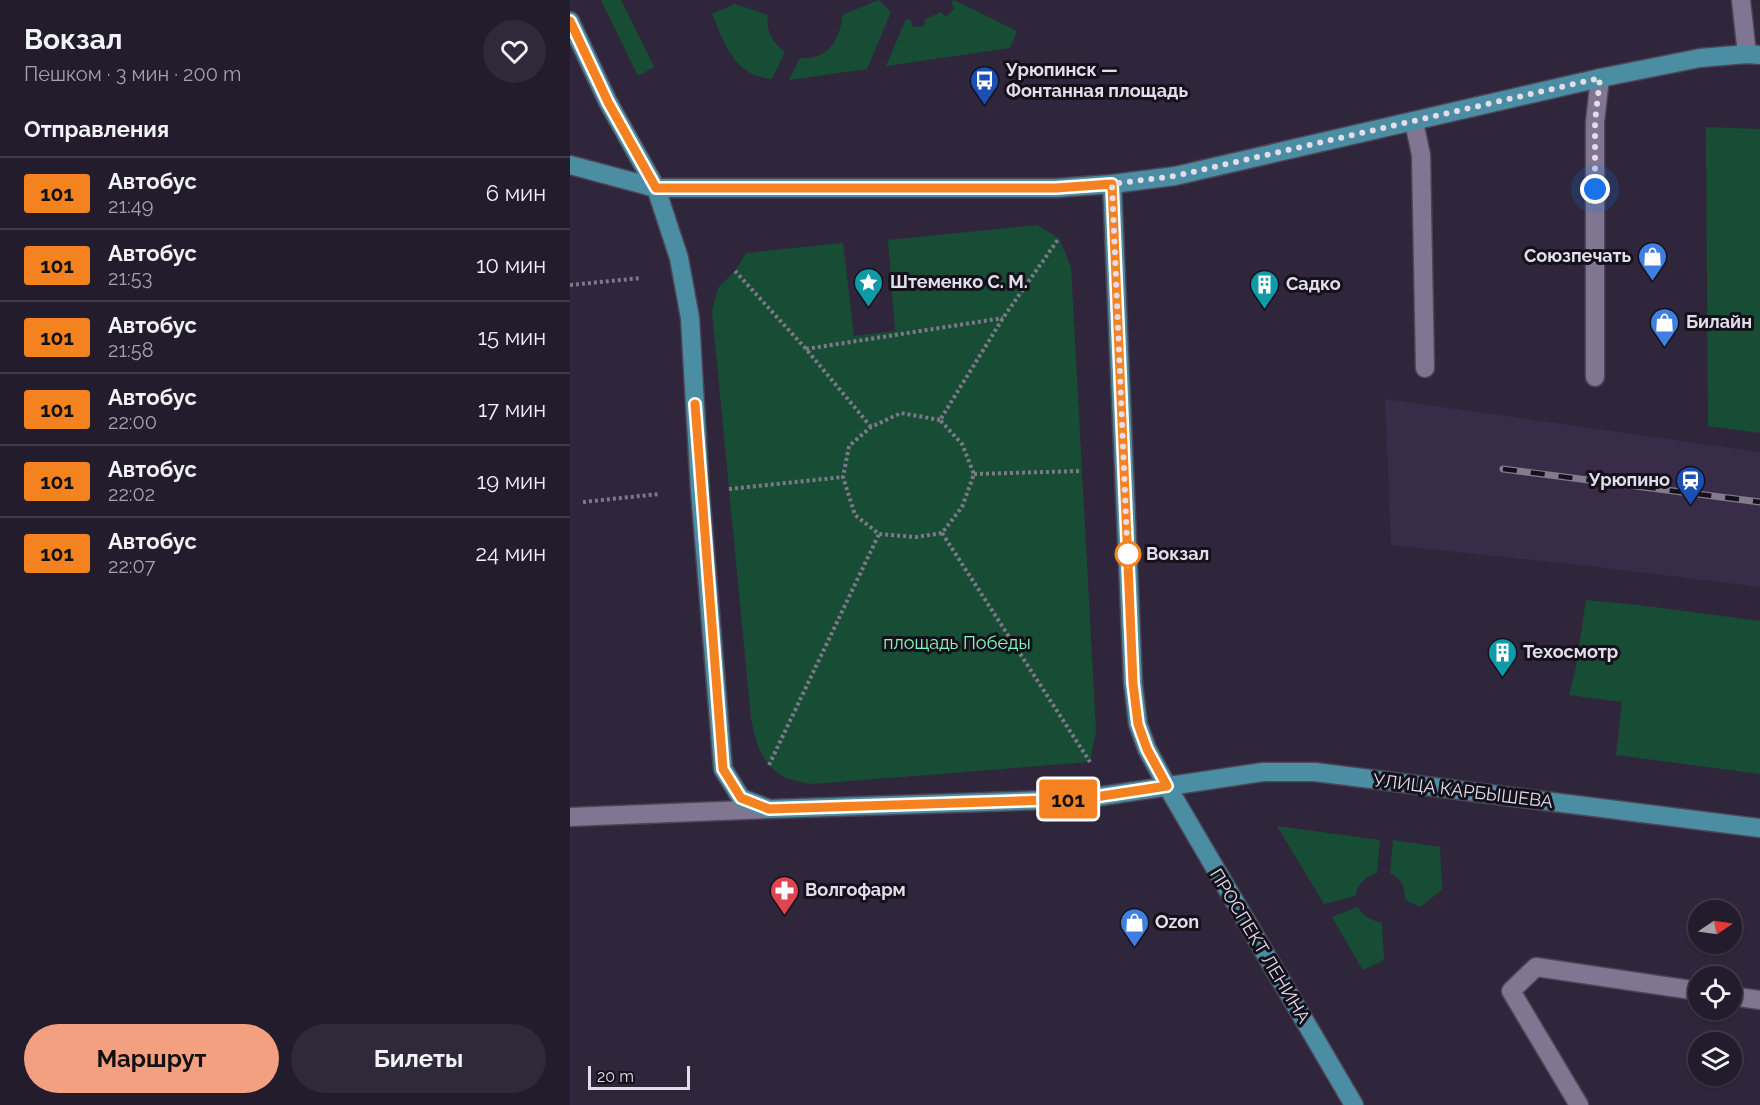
<!DOCTYPE html>
<html lang="ru">
<meta charset="utf-8">
<style>
body{margin:0;font-family:Raleway,sans-serif;background:#2f2939;color:#f1f3f6;height:100vh;display:flex;flex-direction:column;font-size:22px;white-space:nowrap}
*{box-sizing:border-box;margin:0}
p{font-size:20px;color:#a3a1aa}
.icon{flex:none;width:33px;height:33px;fill:none;stroke:currentColor;stroke-width:2;stroke-linecap:round;stroke-linejoin:round}
.map{position:relative;flex:1;overflow:hidden}
.panel{display:flex;flex-direction:column;background:#231c2d;width:570px}
.panel>*{flex:none}
.badge{padding:0 12px;border-radius:4px;font-size:21px;line-height:39px}
.needle{width:39px;rotate:77deg}
.fabs{position:absolute;left:1118px;top:900px;display:grid;gap:12px}
.fabs a{display:grid;place-items:center;width:54px;height:54px;border-radius:50%;background:#231c2d;box-shadow:0 2px 4px #0004,0 0 0 2px #403a49;font-size:30px}
.scale{position:absolute;left:18px;bottom:15px;width:102px;box-sizing:border-box;padding-left:6px;border:3px solid #e2dceb;border-top:0;font-size:16px;line-height:21px;white-space:nowrap;color:#e2dceb;-webkit-text-stroke:4px #15111b;paint-order:stroke}
.you{position:absolute;width:30px;height:30px;margin:-15px;border:4px solid #fff;border-radius:50%;background:#1a73e8;box-shadow:0 0 0 9px #1a73e833}
.map>.badge{position:absolute;translate:-50% -50%;box-shadow:0 0 0 3px #fff}
h2{padding:0 24px;font-size:22px;line-height:54px}
.round{display:grid;place-items:center;flex:none;width:63px;height:63px;border-radius:32px;background:#2f2939}
.headline{display:flex;align-items:center;justify-content:space-between;height:102px;padding:0 24px}
h1{font-size:28px;font-weight:700;line-height:45px}
.primary-button{display:flex;gap:12px;margin-top:auto;padding:12px 24px}
.primary-button a{flex:1;height:69px;border-radius:36px;background:#f2a07f;color:#111;font-size:24px;font-weight:700;line-height:69px;text-align:center}
.primary-button a+a{background:#2f2939;color:#f1f3f6}
ul{padding:0;list-style:none}
li{display:flex;align-items:center;gap:18px;height:72px;padding:0 24px;border-top:2px solid #403a49}
li div{flex:1}
li b{display:block;font-size:22px}
li em{font-style:normal}
li .badge{min-width:66px;font-weight:700;text-align:center}
main{display:flex;flex:1;min-height:0}
.map>svg:first-child{display:block}
.built{fill:#392c49}
.green{fill:#184d35}
.lines{fill:none;stroke-linecap:round;stroke-linejoin:round}
.minor-casing{stroke:#4c4457;stroke-width:21}
.major-casing{stroke:#4c4457;stroke-width:21}
.path{stroke:#7f778a;stroke-width:4;stroke-dasharray:3 3;stroke-linecap:butt}
.minor{stroke:#817691;stroke-width:18}
.major{stroke:#4b8da2;stroke-width:18}
.rail-casing{stroke:#837b8e;stroke-width:7}
.rail{stroke:#15111b;stroke-width:4.5;stroke-dasharray:14;stroke-linecap:butt}
.line-casing{stroke:#fff;stroke-width:14}
.line{stroke:#f58220;stroke-width:9}
.walk{stroke:#e2dceb;stroke-width:6;stroke-dasharray:0 10.8}
.stop-dot{fill:#fff;stroke:#f58220;stroke-width:3}
.labels{text-anchor:middle;stroke-width:6;stroke-linejoin:round;paint-order:stroke}
.poi-label{font-size:18px;font-weight:bold;fill:#e2dceb;stroke:#15111b;text-anchor:start}
.stop-label{font-size:18px;font-weight:bold;fill:#e2dceb;stroke:#15111b;text-anchor:start}
.park-label{font-size:18px;fill:#88f7be;stroke:#15111b}
.street-label{font-size:18px;fill:#e2dceb;stroke:#15111b}
</style>
<main>
<section class="panel">
<div class="headline"><div><h1>Вокзал</h1><p>Пешком · 3 мин · 200 m</p></div><a class="round"><svg class="icon" aria-label="heart" viewBox="0 0 24 24"><path d="M12 20l-8-8c-3-5 5-10 8-4 3-6 11-1 8 4z"/></svg></a></div>
<h2>Отправления</h2>
<ul>
<li><span class="badge" style="background:#f58220;color:#111">101</span><div><b>Автобус</b><p>21:49</p></div><em>6 мин</em></li>
<li><span class="badge" style="background:#f58220;color:#111">101</span><div><b>Автобус</b><p>21:53</p></div><em>10 мин</em></li>
<li><span class="badge" style="background:#f58220;color:#111">101</span><div><b>Автобус</b><p>21:58</p></div><em>15 мин</em></li>
<li><span class="badge" style="background:#f58220;color:#111">101</span><div><b>Автобус</b><p>22:00</p></div><em>17 мин</em></li>
<li><span class="badge" style="background:#f58220;color:#111">101</span><div><b>Автобус</b><p>22:02</p></div><em>19 мин</em></li>
<li><span class="badge" style="background:#f58220;color:#111">101</span><div><b>Автобус</b><p>22:07</p></div><em>24 мин</em></li>
</ul>
<div class="primary-button"><a>Маршрут</a><a>Билеты</a></div>
</section>
<div class="map">
<svg width="1190" height="1105" viewBox="0 0 1190 1105">
<rect width="100%" height="100%" fill="#2f263c"/>
<polygon class="built" points="815,399 1190,452 1190,587 1012,565 821,545"/>
<g class="green">
<polygon points="31,0 51,0 84,67 68,76"/>
<path d="M309,0l12,12 -24,57 -78,11 11,-22c28,3 41,-19 42,-43z"/>
<polygon points="384,0 447,31 440,48 316,66 336,19 341,20 342,27 355,26 354,20 371,12 376,17 385,8 381,3"/>
<path d="M165,4l33,11c-3,16 5,28 17,37l-13,27c-38,-3 -47,-35 -60,-65z"/>
<polygon points="1136,127 1190,129 1190,433 1138,426"/>
<path d="M467,225l22,13 12,29 25,464 -6,31 -278,22c-9,-2 -20,-3 -28,-7 -23,-13 -28,-35 -33,-59l-39,-407 6,-23 17,-17 11,-18 97,-10 11,93 41,-5 -7,-91z"/>
<polygon points="1016,600 1068,605 1190,621 1190,774 1046,755 1052,702 999,695 1006,667"/>
<path d="M707,826l103,14 -3,33c-13,4 -18,10 -22,23l-31,8z"/>
<path d="M823,840l47,7 2,43 -22,17 -15,-7c0,-14 -3,-21 -15,-27z"/>
<path d="M787,907c7,9 13,13 25,16l2,37 -21,10 -31,-53z"/>
</g>
<g class="lines">
<defs>
<g id="minor">
<polyline points="1171,0 1177,54"/>
<polyline points="844,122 851,155 855,368"/>
<polyline points="1025,377 1025,122 1030,78"/>
<polyline points="0,817 199,809"/>
<polyline points="1161,996 1190,1000"/>
<polyline points="1009,1105 941,991 966,967 1128,991"/>
</g>
<g id="major">
<polyline points="0,21 38,102 86,188 109,258 120,318 130,491 153,769 171,798 199,809 512,799 693,772 745,772 1190,828"/>
<polyline points="0,165 86,188 486,188 542,184 605,176 1030,78 1130,58 1177,54 1190,55"/>
<polyline points="542,184 563,683 568,724 577,749 597,786 784,1105"/>
</g>
</defs>
<use href="#minor" class="minor-casing"/>
<use href="#major" class="major-casing"/>
<g class="path">
<polyline points="165,271 236,349 301,427"/>
<polyline points="0,285 71,278"/>
<polyline points="236,349 433,318"/>
<polyline points="370,420 331,413 301,427 279,446 273,477 285,515 309,534 346,537 372,533 392,507 404,474 392,444 370,420 433,318 489,238"/>
<polyline points="404,474 511,471"/>
<polyline points="159,489 273,477"/>
<polyline points="13,502 89,494"/>
<polyline points="372,533 520,762"/>
<polyline points="199,765 309,534"/>
</g>
<use href="#minor" class="minor"/>
<use href="#major" class="major"/>
<defs>
<polyline id="rail" points="933,469 1190,502"/>
</defs>
<use href="#rail" class="rail-casing"/>
<use href="#rail" class="rail"/>
</g>
<g class="lines">
<defs>
<polyline id="line" points="0,21 38,102 86,188 486,188 542,184 563,683 568,724 577,749 597,786 512,799 199,809 171,798 153,769 125,404"/>
</defs>
<use href="#line" class="line-casing"/>
<use href="#line" class="line"/>
<polyline class="walk" points="558,554 558,565 542,184 605,176 1030,78 1025,122 1025,189"/>
</g>
<defs>
<symbol id="bus-pin" viewBox="-11 -11 22 30"><path d="M0 17L-7.5 6A9.5 9.5 0 1 1 7.5 6Z" fill="#1a4fb4" stroke="#15111b"/><path d="M-5-6H5V4H4V6H2V4H-2V6H-4V4H-5ZM-3.5-4V0h7V-4ZM-3.5 1.2v1.5H-2V1.2ZM2 1.2v1.5H3.5V1.2Z" fill="#fff"/></symbol>
<symbol id="shop-pin" viewBox="-11 -11 22 30"><path d="M0 17L-7.5 6A9.5 9.5 0 1 1 7.5 6Z" fill="#3f7fe0" stroke="#15111b"/><path d="M-5-2.5h2.3a2.7 3.5 0 0 1 5.4 0H5L5.5 6h-11ZM-1.5-2.5h3a1.5 2.3 0 0 0-3 0Z" fill="#fff"/></symbol>
<symbol id="sight-pin" viewBox="-11 -11 22 30"><path d="M0 17L-7.5 6A9.5 9.5 0 1 1 7.5 6Z" fill="#0f9aa8" stroke="#15111b"/><path d="M0-6L1.8-2.2L6-1.7L2.9 1.2L3.7 5.4L0 3.3L-3.7 5.4L-2.9 1.2L-6-1.7L-1.8-2.2Z" fill="#fff"/></symbol>
<symbol id="building-pin" viewBox="-11 -11 22 30"><path d="M0 17L-7.5 6A9.5 9.5 0 1 1 7.5 6Z" fill="#0f9aa8" stroke="#15111b"/><path d="M-4-6H4V6H1V3H-1V6H-4ZM-2.5-4.3h1.7v1.8h-1.7ZM.8-4.3h1.7v1.8H.8ZM-2.5-1h1.7V.8h-1.7ZM.8-1h1.7V.8H.8Z" fill="#fff"/></symbol>
<symbol id="station-pin" viewBox="-11 -11 22 30"><path d="M0 17L-7.5 6A9.5 9.5 0 1 1 7.5 6Z" fill="#1a4fb4" stroke="#15111b"/><path d="M-3-6H3Q5-6 5-4V2Q5 4 3 4L4.5 6H3L1.5 4h-3L-3 6H-4.5L-3 4Q-5 4-5 2V-4Q-5-6-3-6ZM-3.5-4v3h7v-3ZM-3.5 1v1.5H-2V1ZM2 1v1.5H3.5V1Z" fill="#fff"/></symbol>
<symbol id="pharmacy-pin" viewBox="-11 -11 22 30"><path d="M0 17L-7.5 6A9.5 9.5 0 1 1 7.5 6Z" fill="#e0444e" stroke="#15111b"/><path d="M-2-6h4v4h4v4h-4v4h-4v-4h-4v-4h4Z" fill="#fff"/></symbol>
</defs>
<g fill-rule="evenodd">
<use href="#bus-pin" x="398" y="64" width="33" height="45"/>
<use href="#shop-pin" x="1066" y="240" width="33" height="45"/>
<use href="#sight-pin" x="282" y="266" width="33" height="45"/>
<use href="#building-pin" x="678" y="268" width="33" height="45"/>
<use href="#shop-pin" x="1078" y="306" width="33" height="45"/>
<use href="#station-pin" x="1104" y="464" width="33" height="45"/>
<use href="#building-pin" x="916" y="636" width="33" height="45"/>
<use href="#pharmacy-pin" x="198" y="874" width="33" height="45"/>
<use href="#shop-pin" x="548" y="906" width="33" height="45"/>
</g>
<circle class="stop-dot" cx="558" cy="554" r="12"/>
<g class="labels">
<g class="poi-label">
<text x="436" y="76">Урюпинск —<tspan x="436" dy="21">Фонтанная площадь</tspan></text>
<text x="1061" y="262" text-anchor="end">Союзпечать</text>
<text x="320" y="288">Штеменко С. М.</text>
<text x="716" y="290">Садко</text>
<text x="1116" y="328">Билайн</text>
<text x="1100" y="486" text-anchor="end">Урюпино</text>
<text x="953" y="658">Техосмотр</text>
<text x="235" y="896">Волгофарм</text>
<text x="585" y="928">Ozon</text>
</g>
<g class="stop-label">
<text x="576" y="560">Вокзал</text>
</g>
<g class="park-label">
<text x="387" y="649">площадь Победы</text>
</g>
<g class="street-label">
<text transform="translate(893 791) rotate(7)" y="6">УЛИЦА КАРБЫШЕВА</text>
<text transform="translate(690 946) rotate(59)" y="6">ПРОСПЕКТ ЛЕНИНА</text>
</g>
</g>
</svg>
<div class="fabs">
<a><svg class="needle" viewBox="-14 -14 28 28"><path d="M0-13l5 13h-10z" fill="#e53935"/><path d="M0 13l5-13h-10z" fill="#a3a1aa"/></svg></a>
<a><svg class="icon" aria-label="locate" viewBox="0 0 24 24"><circle cx="12" cy="12" r="6"/><path d="M12 2v4M12 18v4M2 12h4M18 12h4"/></svg></a>
<a><svg class="icon" aria-label="layers" viewBox="0 0 24 24"><path d="M12 4l9 5-9 5-9-5zM3 14l9 5 9-5"/></svg></a>
</div>
<div class="scale">20 m</div>
<div class="you" style="left:1025px;top:189px"></div>
<b class="badge" style="left:498px;top:799px;background:#f58220;color:#111">101</b>
</div>
</main>
